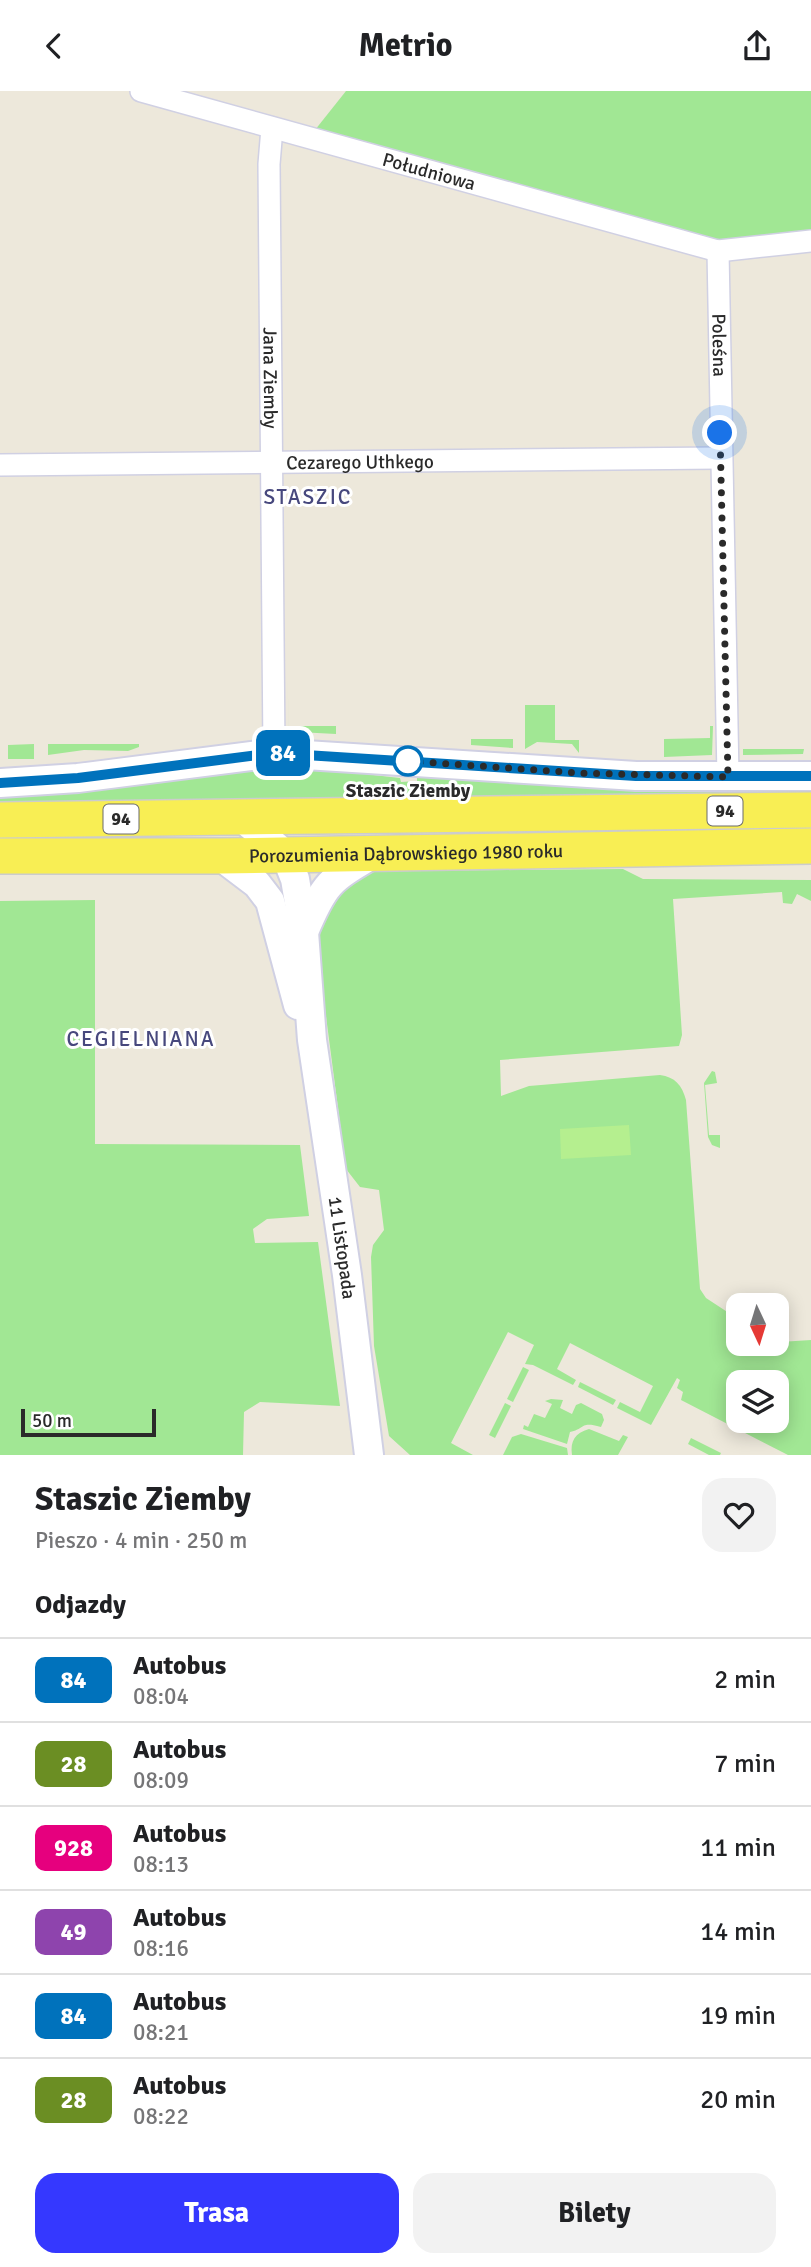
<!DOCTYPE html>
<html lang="pl">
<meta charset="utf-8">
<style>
body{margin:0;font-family:Signika,sans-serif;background:#f2f2f2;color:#202124;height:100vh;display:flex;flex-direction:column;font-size:26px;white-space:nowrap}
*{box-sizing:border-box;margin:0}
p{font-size:23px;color:#757577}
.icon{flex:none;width:38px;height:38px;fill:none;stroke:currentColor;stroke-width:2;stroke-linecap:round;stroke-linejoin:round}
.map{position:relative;height:1364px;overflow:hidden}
.sheet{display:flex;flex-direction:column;background:#fff;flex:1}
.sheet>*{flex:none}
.badge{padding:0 14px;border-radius:10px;font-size:24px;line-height:46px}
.needle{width:46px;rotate:176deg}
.tools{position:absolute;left:726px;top:1202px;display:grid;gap:14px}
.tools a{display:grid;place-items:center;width:63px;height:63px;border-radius:14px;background:#fff;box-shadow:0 4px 18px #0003;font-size:35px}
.scale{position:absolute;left:21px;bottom:18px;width:135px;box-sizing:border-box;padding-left:7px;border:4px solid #2a2a2a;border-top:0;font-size:19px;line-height:24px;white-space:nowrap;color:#2a2a2a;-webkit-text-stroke:5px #fff;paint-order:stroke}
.you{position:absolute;width:35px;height:35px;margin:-18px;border:5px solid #fff;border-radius:50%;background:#1a73e8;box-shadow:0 0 0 10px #1a73e833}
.map>.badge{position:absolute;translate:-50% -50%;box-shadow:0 0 0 4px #fff}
h2{padding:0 35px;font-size:26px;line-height:63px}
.round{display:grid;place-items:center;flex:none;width:74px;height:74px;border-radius:21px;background:#f2f2f2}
.overview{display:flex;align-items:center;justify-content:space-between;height:119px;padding:0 35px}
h1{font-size:33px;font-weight:800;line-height:52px}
.button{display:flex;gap:14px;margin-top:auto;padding:14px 35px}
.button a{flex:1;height:80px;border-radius:21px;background:#3538ff;color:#fff;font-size:28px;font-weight:800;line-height:80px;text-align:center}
.button a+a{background:#f2f2f2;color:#202124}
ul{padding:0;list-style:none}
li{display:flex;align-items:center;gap:21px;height:84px;padding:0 35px;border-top:2px solid #e0e0e0}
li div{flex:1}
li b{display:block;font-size:26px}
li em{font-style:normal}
li .badge{min-width:77px;font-weight:700;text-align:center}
header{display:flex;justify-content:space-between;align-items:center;height:91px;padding:0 35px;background:#fff;font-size:32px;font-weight:800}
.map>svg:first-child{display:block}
.green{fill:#a1e794;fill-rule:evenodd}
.pitch{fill:#b5ef8f}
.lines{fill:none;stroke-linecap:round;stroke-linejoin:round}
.minor-casing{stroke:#d0d0e3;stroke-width:24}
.tertiary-casing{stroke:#d0d0e3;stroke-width:32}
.primary-casing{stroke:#ccc;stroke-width:38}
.minor{stroke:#fff;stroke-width:21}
.tertiary{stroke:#fff;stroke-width:28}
.primary{stroke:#f8ee54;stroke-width:35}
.line-casing{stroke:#fff;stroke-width:16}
.line{stroke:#0072bc;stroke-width:10}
.walk{stroke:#2a2a2a;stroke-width:7;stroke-dasharray:0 12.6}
.stop-dot{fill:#fff;stroke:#0072bc;stroke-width:3.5}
.labels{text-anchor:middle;stroke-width:6;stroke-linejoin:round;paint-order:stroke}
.shield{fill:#fff;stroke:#6a6a6a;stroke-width:2}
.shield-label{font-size:18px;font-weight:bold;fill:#2a2a2a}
.street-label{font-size:19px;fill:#2a2a2a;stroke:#fff}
.stop-label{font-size:19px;font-weight:bold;fill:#2a2a2a;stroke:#fff}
.neighbourhood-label{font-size:21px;letter-spacing:2px;fill:#47487d;stroke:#fff}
</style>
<header><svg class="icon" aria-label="back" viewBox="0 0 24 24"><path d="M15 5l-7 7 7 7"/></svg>Metrio<svg class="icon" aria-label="share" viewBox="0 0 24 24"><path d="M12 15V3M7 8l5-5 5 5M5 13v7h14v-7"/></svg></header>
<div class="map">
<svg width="811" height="1364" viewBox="0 0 811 1364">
<rect width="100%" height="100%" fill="#ede8db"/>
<g class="green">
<polygon points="346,0 811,0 811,139 721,152 311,44"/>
<polygon points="287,580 289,635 336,635 336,643 298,641 289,636"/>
<polygon points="525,614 555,614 555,649 579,649 579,662 572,653 537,651 525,658"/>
<polygon points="710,635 713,635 712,664 664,666 664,648 710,647"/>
<polygon points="471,648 513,648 513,657 471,654"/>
<polygon points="34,653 34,668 8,668 8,654"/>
<polygon points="48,653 139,653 139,656 128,660 84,659 48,664"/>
<polygon points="743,658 804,658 803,663 743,664"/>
<polygon points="243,675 374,678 373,684 400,687 401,691 417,690 417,686 497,691 498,686 811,694 811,709 0,717 0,702"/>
<path d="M623,778l20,10 168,1v21l-14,-7 -5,10 -9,-1 -1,-11 -109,7 9,136 -3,11 -179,14 1,36 28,-10 131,-11c15,2 22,10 26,25l14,189 6,9 32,21v25h39l2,-15 1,13 31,-2v115h-23l-107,-55 2,-8 -6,-4 3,-8 -3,-2 -26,47 -34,-17 3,-6 20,10 13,-26 -83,-43 -13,26 19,11 -3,5 -40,-20 -8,-1 9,-19 -26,-13 -57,111 22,12h-63l-21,-19 -15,-90 -3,-89 2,-12 11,-15 -5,-40 -19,-3 -14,-18 -30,-229 6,-37 49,-32zM738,1292h39v38h-39z"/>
<polygon points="95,809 95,1053 300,1054 309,1125 267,1128 253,1138 255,1152 318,1151 340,1315 260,1311 244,1321 243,1364 0,1364 0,810"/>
<polygon points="712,980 715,981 717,992 705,994 709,1044 720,1044 720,1057 712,1054 708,1046 704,992"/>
<polygon points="523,1276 529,1279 513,1311 507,1308"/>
<polygon points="580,1291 616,1309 613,1314 578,1296"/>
<path d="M551,1308l12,1 -3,8 12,6 4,-9 5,-2 21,11 2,6 -3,7c-22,-6 -15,2 -31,5l-3,12 -44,-15 1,-4 4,2 6,-13 11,4 7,-14 -7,-3z"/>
<polygon points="505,1312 511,1315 495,1347 489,1344"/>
<path d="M589,1338l30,12 4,-6 5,2 -10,18h-46c-2,-14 3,-22 17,-26z"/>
<polygon points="521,1343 567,1357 568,1364 503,1364 512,1346"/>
<polygon points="691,1347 721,1362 720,1364 709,1364 688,1353"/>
</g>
<polygon class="pitch" points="629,1034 631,1064 561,1068 560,1038"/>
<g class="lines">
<defs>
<g id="minor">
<path id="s1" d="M141,0l577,160 93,-10"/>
<path id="s2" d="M272,37l-3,36 5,589"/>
<path id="s3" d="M718,160l10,526"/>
<path id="s4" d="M0,374l720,-7"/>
</g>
<g id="tertiary">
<polyline points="0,692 78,687 274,662 636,685 811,685"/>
<path id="s5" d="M242,727l43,36 10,25 9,53 8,108 35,235 22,180"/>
<polyline points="220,765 257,793 270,810 298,914"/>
<path d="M304,841c21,-51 27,-53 73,-80"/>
</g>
<g id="primary">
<polyline points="0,729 811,719"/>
<path id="s6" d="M0,765h220l591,-10"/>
</g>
</defs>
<use href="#minor" class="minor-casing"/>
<use href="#tertiary" class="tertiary-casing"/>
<use href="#primary" class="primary-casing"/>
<use href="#minor" class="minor"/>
<use href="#tertiary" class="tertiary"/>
<use href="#primary" class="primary"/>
</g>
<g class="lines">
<defs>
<polyline id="line" points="0,692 78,687 274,662 636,685 811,685"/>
</defs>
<use href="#line" class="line-casing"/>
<use href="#line" class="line"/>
<polyline class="walk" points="408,670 579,682 728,686 720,342"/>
</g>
<circle class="stop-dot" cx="408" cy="670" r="14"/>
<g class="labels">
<g class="shield">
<rect x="707.5" y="705.5" width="35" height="29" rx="5"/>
<rect x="103.5" y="713.5" width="35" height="29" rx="5"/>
</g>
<g class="shield-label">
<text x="725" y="726">94</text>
<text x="121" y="734">94</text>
</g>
<g class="street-label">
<text dy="7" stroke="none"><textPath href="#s1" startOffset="299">Południowa</textPath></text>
<text dy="7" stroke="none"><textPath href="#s3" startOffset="94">Poleśna</textPath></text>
<text dy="7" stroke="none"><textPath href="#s2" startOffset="250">Jana Ziemby</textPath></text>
<text dy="7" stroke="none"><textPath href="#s4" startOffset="360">Cezarego Uthkego</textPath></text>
<text dy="7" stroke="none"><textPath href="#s6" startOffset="406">Porozumienia Dąbrowskiego 1980 roku</textPath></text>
<text dy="7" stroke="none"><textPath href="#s5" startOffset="455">11 Listopada</textPath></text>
</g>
<g class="stop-label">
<text x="408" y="706">Staszic Ziemby</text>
</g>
<g class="neighbourhood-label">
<text x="308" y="413">STASZIC</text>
<text x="141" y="955">CEGIELNIANA</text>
</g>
</g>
</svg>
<div class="tools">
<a><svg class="needle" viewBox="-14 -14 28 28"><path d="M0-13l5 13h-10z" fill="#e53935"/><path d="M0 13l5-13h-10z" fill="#757577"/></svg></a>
<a><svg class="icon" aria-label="layers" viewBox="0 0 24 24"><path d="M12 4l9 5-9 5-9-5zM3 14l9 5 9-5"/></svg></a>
</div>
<div class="scale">50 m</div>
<div class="you" style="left:720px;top:342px"></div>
<b class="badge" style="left:283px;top:662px;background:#0072bc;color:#fff">84</b>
</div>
<section class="sheet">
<div class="overview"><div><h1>Staszic Ziemby</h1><p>Pieszo · 4 min · 250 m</p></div><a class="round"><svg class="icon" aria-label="heart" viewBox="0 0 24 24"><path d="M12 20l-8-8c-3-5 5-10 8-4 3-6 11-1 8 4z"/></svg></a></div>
<h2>Odjazdy</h2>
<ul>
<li><span class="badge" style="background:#0072bc;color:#fff">84</span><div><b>Autobus</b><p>08:04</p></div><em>2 min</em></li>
<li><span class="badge" style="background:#6b8e23;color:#fff">28</span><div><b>Autobus</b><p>08:09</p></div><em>7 min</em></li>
<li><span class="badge" style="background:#e6007e;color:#fff">928</span><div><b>Autobus</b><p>08:13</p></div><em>11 min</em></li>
<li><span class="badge" style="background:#8e44ad;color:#fff">49</span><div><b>Autobus</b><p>08:16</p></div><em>14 min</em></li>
<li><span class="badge" style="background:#0072bc;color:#fff">84</span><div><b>Autobus</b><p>08:21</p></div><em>19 min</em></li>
<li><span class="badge" style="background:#6b8e23;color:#fff">28</span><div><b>Autobus</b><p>08:22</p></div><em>20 min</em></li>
</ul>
<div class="button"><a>Trasa</a><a>Bilety</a></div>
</section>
